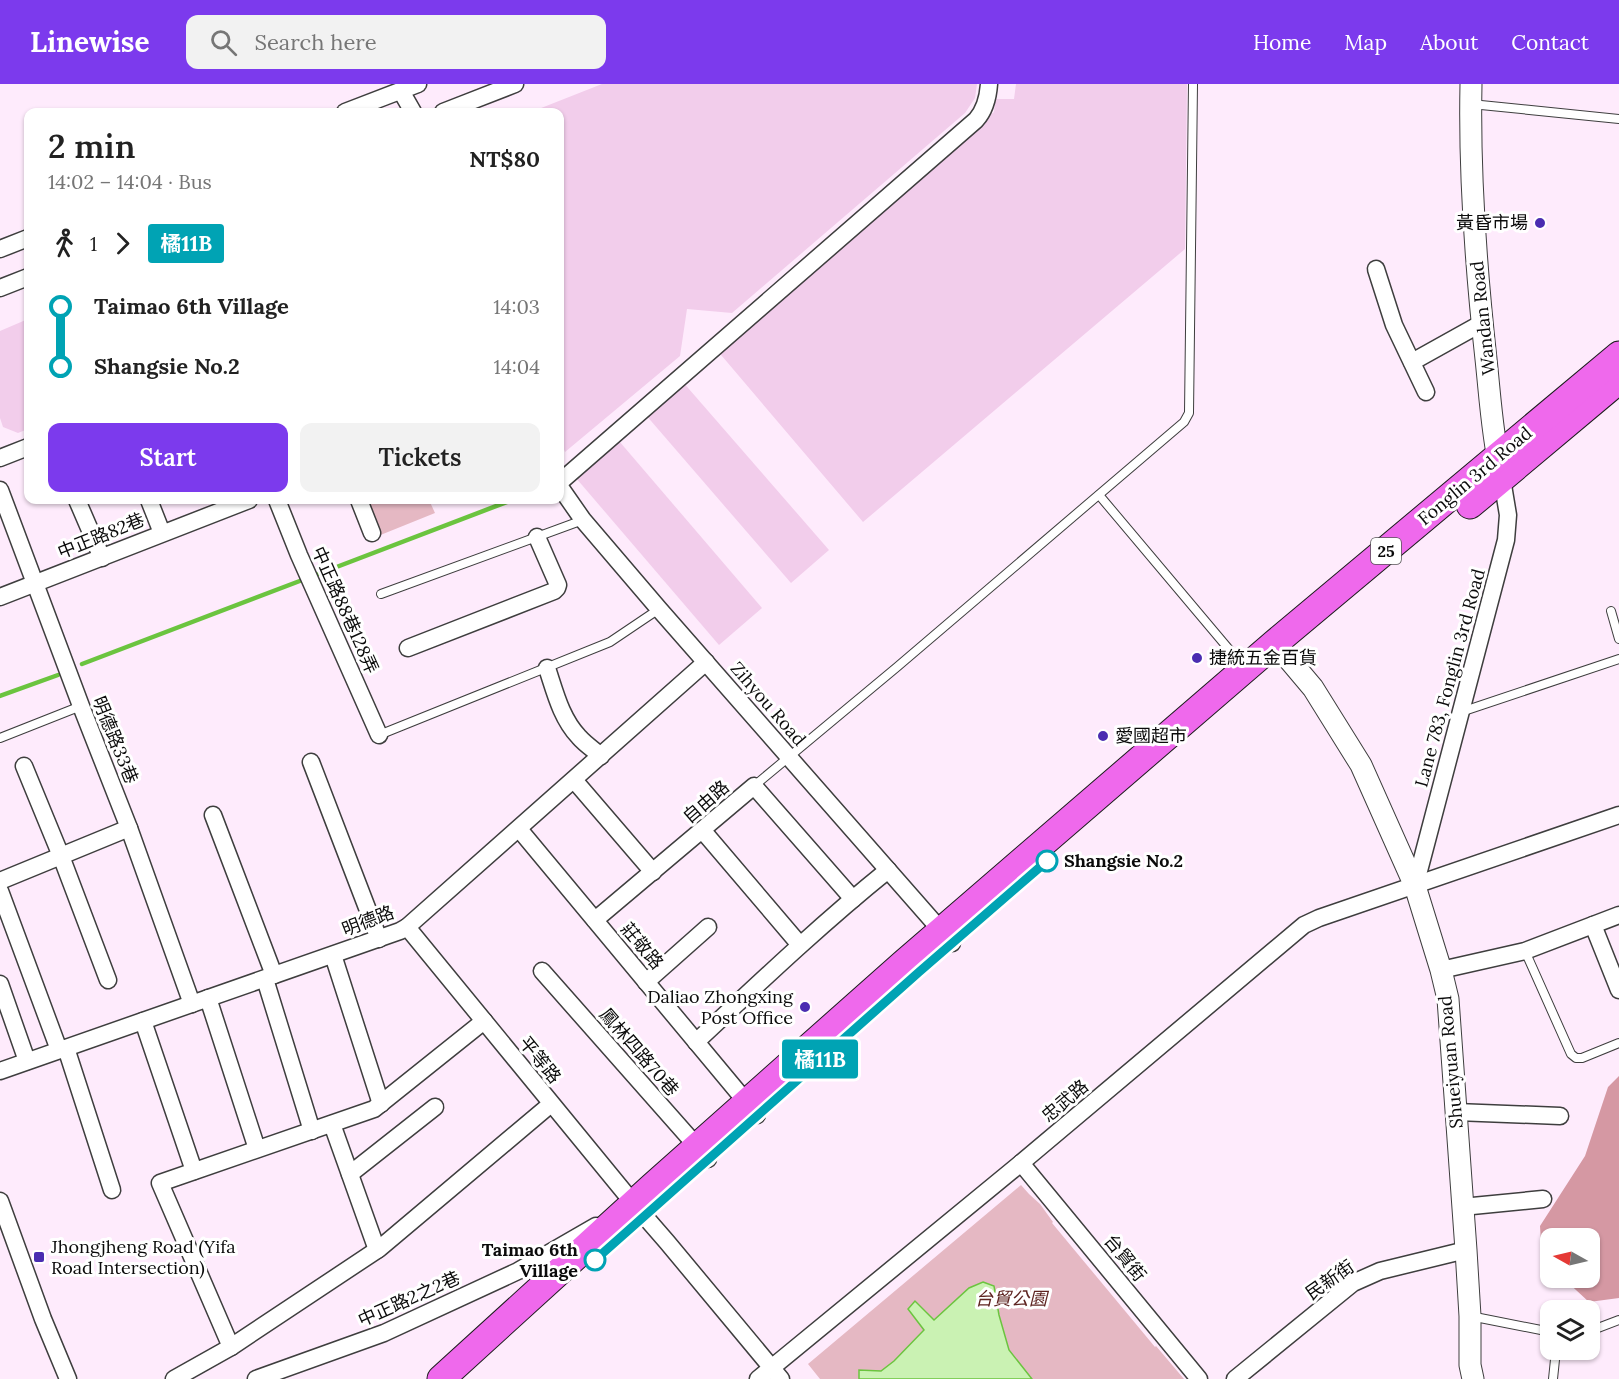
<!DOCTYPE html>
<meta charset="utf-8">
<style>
body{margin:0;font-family:Lora,"Noto Sans TC",serif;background:#f2f2f2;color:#222;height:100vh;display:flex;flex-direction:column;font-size:22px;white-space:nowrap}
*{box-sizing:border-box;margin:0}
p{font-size:20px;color:#767676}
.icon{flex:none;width:33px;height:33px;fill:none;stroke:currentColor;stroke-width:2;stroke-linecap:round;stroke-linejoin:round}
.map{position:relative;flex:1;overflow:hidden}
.panel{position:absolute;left:24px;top:24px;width:540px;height:396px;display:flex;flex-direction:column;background:#fff;border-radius:12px;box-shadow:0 2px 4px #0004}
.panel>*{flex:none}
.badge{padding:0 12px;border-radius:4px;font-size:21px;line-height:39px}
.needle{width:39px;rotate:278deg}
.tools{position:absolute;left:1540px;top:1144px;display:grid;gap:12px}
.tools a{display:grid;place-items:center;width:60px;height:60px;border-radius:12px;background:#fff;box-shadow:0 2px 4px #0004;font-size:30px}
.map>.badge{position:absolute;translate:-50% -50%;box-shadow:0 0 0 3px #fff}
.legs{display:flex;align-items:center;gap:9px;height:66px;padding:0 24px;font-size:20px}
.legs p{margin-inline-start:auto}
.summary{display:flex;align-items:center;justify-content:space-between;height:102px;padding:0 24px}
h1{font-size:33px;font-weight:600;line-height:45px}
.cta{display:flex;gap:12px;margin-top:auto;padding:12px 24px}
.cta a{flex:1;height:69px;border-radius:12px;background:#7c3aed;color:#fff;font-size:24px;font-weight:600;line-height:69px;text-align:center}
.cta a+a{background:#f2f2f2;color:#222}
ul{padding:0 24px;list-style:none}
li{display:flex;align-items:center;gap:21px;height:60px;font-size:22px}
li i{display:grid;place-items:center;width:9px;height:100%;margin:0 8px;background:currentColor}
li i::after{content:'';width:15px;height:15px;margin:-8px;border:4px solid;border-radius:50%;background:#fff}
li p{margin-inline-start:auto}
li:first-child i{background:linear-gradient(#0000 50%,currentColor 0)}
li:last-child i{background:linear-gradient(currentColor 50%,#0000 0)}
header{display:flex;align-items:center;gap:36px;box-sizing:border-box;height:84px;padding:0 30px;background:#7c3aed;color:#fff}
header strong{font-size:28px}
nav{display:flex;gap:33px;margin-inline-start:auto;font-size:21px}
.search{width:420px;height:54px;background:#f2f2f2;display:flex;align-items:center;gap:15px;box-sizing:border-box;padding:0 21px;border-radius:12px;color:#767676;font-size:22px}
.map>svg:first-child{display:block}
.farmland{fill:#f2cdeb}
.green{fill:#e5b8c3}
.forest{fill:#d598a3}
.water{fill:#caf2b3;stroke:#6bc43f;stroke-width:1.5}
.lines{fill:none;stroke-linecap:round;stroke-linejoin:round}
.stream{stroke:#6bc43f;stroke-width:4.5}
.service-casing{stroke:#3e3e3e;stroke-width:10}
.minor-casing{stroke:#3e3e3e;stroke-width:19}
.tertiary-casing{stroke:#3e3e3e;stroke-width:23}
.primary-casing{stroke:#1c1c1c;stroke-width:29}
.service{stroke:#fff;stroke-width:8}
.minor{stroke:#fff;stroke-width:16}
.tertiary{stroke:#fff;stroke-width:21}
.primary{stroke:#ef69ec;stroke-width:27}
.line-1-casing{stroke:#fff;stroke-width:14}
.line-1{stroke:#00a3b4;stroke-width:9}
.poi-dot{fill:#4a2db1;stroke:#fff;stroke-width:2}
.stop-1-dot{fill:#fff;stroke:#00a3b4;stroke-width:3}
.labels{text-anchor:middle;stroke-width:6;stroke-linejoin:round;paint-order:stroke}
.shield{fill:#fff;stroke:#545454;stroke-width:1.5}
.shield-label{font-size:16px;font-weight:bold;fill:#0b0b0b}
.poi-label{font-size:18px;fill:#0b0b0b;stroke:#fff;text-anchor:start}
.street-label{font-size:18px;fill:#0b0b0b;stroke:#fff}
.stop-label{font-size:18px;font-weight:bold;fill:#0b0b0b;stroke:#fff;text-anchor:start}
.park-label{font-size:18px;font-style:italic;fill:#5e2421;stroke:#fff}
</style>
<header>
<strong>Linewise</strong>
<div class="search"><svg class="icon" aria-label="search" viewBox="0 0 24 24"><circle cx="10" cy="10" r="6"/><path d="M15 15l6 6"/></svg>Search here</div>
<nav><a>Home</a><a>Map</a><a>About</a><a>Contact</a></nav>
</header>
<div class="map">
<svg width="1619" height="1295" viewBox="0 0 1619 1295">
<rect width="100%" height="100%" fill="#feebfc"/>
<g class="farmland">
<polygon points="602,0 977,0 975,14 965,29 732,229 687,225 680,272 565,368 560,355 560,28 531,28"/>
<polygon points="1016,0 1187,0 1185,165 863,438 716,265 994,28 995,15 1014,15"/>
<polygon points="28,235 28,345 18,349 3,343 0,334 0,247"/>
<polygon points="682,297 829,466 791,499 645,330"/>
<polygon points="619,357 762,524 719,561 576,394"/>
</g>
<g class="green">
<polygon points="364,416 429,416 435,429 378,452"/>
<polygon points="1021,1101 1029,1110 1040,1120 1053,1138 1052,1139 1155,1263 1156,1262 1184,1295 820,1295 808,1280"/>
</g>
<polygon class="forest" points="1619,992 1619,1214 1589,1218 1563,1194 1590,1194 1590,1155 1551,1155 1551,1182 1542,1174 1540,1142 1585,1072 1608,1003"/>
<polygon class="water" points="983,1198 994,1202 999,1231 1009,1266 1032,1295 859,1295 859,1286 881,1287 894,1277 924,1246 908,1225 915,1217 934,1236 969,1204"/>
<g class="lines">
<g class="stream">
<polyline points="313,492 512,416"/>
<polyline points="82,580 305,495"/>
<polyline points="0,612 58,591"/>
</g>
<defs>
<g id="service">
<polyline points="1471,20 1619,35"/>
<polyline points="1099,411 1243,582"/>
<polyline points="381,510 583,436"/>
<polyline points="1611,527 1619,555"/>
<polyline points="1461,628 1619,575"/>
<polyline points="379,651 610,558 659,525"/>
<polyline points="0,654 81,622"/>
<polyline points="754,702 897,583 1184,338 1189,329 1193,0"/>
<polyline points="1525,867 1571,970 1576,974 1582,974 1619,959"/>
<polyline points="1470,1232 1551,1248"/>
<polyline points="1590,1247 1619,1236"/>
<polyline points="1553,1295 1556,1266"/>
</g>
<g id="minor">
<polyline points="401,7 413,28"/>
<polyline points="345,28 418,0"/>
<polyline points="443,28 515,0"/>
<polyline points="0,165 28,154"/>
<polyline points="1376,185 1394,241 1426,308"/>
<polyline points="0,204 28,193"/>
<polyline points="1412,278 1482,239"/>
<polyline points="0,374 28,363"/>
<path d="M560,398l416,-362c9,-10 12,-22 13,-36"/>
<polyline points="560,403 583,436 659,525 952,859"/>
<polyline points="0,406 81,622 129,744 192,920"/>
<polyline points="77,416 102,474"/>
<polyline points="149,416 162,449"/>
<polyline points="277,416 299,471 379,651"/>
<polyline points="359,416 372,449"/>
<polyline points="0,513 249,416"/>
<polyline points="408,564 554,507 557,504 558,501 537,453"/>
<path d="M547,584c8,24 14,50 32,69 6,7 15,13 22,19"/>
<polyline points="311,678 379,855"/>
<polyline points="24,682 61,772 108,896"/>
<polyline points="574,696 653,788"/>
<polyline points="213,731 274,891"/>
<polyline points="519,745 757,1031"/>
<polyline points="703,747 800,861"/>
<polyline points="0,797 129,744"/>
<polyline points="1415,802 1506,456 1508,431 1502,395"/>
<polyline points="0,807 59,966"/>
<polyline points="595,836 754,702 853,815"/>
<polyline points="1593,841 1619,906"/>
<polyline points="407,843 634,1120 667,1158 781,1295"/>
<polyline points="333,871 381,1020"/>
<polyline points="1441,886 1525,867 1619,831"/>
<polyline points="542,887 708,1075"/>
<polyline points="265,895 312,1047"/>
<polyline points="646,898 708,843"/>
<polyline points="0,900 27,977"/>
<polyline points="208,914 257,1065"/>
<polyline points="143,937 194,1087"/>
<path d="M696,958c63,-59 125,-118 192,-172"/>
<polyline points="66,964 112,1106"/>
<polyline points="0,987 400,847 407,843 706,578"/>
<polyline points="1456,1028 1560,1032"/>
<polyline points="332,1040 377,1166"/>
<polyline points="1021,1079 1199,1295"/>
<polyline points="350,1090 435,1023"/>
<polyline points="0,1117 43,1235 68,1295"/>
<polyline points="1462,1123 1543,1115"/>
<polyline points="231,1263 160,1099 374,1025 484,937"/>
<polyline points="174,1295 231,1263 380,1164 551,1020"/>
<polyline points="256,1295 384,1249 518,1187 596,1142"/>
<polyline points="758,1295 1021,1079 1304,841 1319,834 1619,731"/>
<polyline points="1235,1295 1353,1199 1380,1187 1466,1166"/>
</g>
<g id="tertiary">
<path d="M1471,0c-2,92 5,184 15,275 4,37 6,74 14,110"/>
<polyline points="1275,559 1313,604 1361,681 1415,802 1441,886 1448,915 1466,1166 1470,1232 1470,1281 1473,1295"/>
</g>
<g id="primary">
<polyline points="1470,421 1619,296"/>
<polyline points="441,1295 653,1102 904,879 1275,559 1619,271"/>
</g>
</defs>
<use href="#service" class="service-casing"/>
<use href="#minor" class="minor-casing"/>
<use href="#tertiary" class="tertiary-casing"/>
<use href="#primary" class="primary-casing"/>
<use href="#service" class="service"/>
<use href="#minor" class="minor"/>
<use href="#tertiary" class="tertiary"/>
<use href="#primary" class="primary"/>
</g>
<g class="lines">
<defs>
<polyline id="line-1" points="595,1176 919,888 1047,777"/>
</defs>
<use href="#line-1" class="line-1-casing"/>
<use href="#line-1" class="line-1"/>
</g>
<g class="poi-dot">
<circle cx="1540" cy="139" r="6"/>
<circle cx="1197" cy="574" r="6"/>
<circle cx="1103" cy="652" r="6"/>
<circle cx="805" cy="923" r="6"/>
<rect x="33" y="1167" width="12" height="12" rx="3"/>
</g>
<g class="stop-1-dot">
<circle cx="1047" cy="777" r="10"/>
<circle cx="595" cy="1176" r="10"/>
</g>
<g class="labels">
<rect class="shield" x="1371" y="454" width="30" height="26" rx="4.5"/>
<g class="shield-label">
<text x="1386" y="473">25</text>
</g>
<g class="poi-label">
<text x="1528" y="145" text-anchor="end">黃昏市場</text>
<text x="1209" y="580">捷統五金百貨</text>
<text x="1115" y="658">愛國超市</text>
<text x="793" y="919" text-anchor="end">Daliao Zhongxing<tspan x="793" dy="21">Post Office</tspan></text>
<text x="51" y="1169">Jhongjheng Road (Yifa<tspan x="51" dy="21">Road Intersection)</tspan></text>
</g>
<g class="street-label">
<text transform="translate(1483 234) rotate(-96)" y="6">Wandan Road</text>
<text transform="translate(1475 392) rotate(-40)" y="6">Fonglin 3rd Road</text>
<text transform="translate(101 452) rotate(-22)" y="6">中正路82巷</text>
<text transform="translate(345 526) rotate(66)" y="6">中正路88巷128弄</text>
<text transform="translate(1450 594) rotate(-75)" y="6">Lane 783, Fonglin 3rd Road</text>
<text transform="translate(768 620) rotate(49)" y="6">Zihyou Road</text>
<text transform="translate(115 656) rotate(68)" y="6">明德路33巷</text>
<text transform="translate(706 718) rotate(-41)" y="6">自由路</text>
<text transform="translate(368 837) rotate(-21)" y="6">明德路</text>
<text transform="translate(642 862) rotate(50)" y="6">莊敬路</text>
<text transform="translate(639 968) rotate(49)" y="6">鳳林四路70巷</text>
<text transform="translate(540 976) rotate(51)" y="6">平等路</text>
<text transform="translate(1451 978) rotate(-95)" y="6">Shueiyuan Road</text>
<text transform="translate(1065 1017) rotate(-40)" y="6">忠武路</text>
<text transform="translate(1125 1174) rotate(51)" y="6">台貿街</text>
<text transform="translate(1330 1196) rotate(-35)" y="6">民新街</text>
<text transform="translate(409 1215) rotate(-24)" y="6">中正路2之2巷</text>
</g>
<g class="stop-label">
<text x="1064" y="783">Shangsie No.2</text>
<text x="578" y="1172" text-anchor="end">Taimao 6th<tspan x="578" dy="21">Village</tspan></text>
</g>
<g class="park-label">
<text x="1011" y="1221">台貿公園</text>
</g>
</g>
</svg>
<div class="tools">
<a><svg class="needle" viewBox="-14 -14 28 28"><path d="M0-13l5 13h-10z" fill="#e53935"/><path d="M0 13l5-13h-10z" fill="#767676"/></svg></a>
<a><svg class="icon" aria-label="layers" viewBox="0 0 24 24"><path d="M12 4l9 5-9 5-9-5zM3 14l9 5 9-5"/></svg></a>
</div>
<b class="badge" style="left:820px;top:975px;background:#00a3b4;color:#fff">橘11B</b>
<section class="panel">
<div class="summary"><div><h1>2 min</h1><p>14:02 – 14:04 · Bus</p></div><b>NT$80</b></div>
<div class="legs"><svg class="icon" aria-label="walk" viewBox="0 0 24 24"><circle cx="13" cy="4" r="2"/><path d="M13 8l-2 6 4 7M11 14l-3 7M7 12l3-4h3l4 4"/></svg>1<svg class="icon" aria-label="forward" viewBox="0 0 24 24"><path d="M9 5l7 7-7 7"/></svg><b class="badge" style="background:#00a3b4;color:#fff">橘11B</b></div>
<ul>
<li><i style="color:#00a3b4"></i><b>Taimao 6th Village</b><p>14:03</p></li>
<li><i style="color:#00a3b4"></i><b>Shangsie No.2</b><p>14:04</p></li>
</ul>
<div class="cta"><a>Start</a><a>Tickets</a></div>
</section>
</div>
